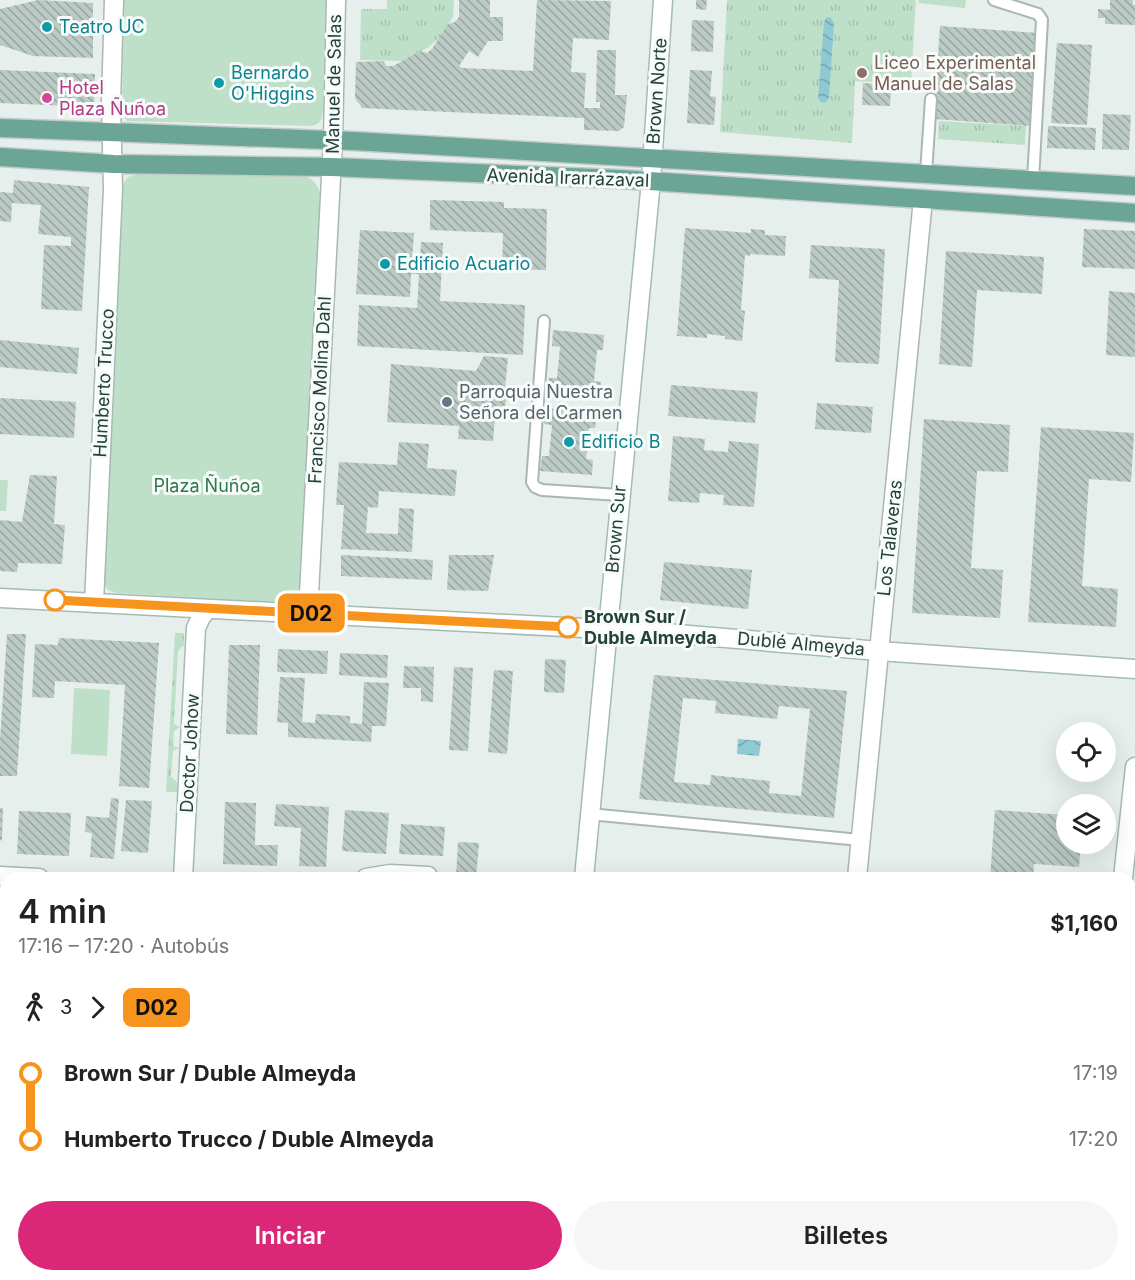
<!DOCTYPE html>
<html lang="es">
<meta charset="utf-8">
<style>
body{margin:0;font-family:Inter,sans-serif;background:#f6f6f6;color:#222;height:100vh;display:flex;flex-direction:column;font-size:22px;white-space:nowrap}
*{box-sizing:border-box;margin:0}
p{font-size:20px;color:#767676}
.icon{flex:none;width:33px;height:33px;fill:none;stroke:currentColor;stroke-width:2;stroke-linecap:round;stroke-linejoin:round}
.map{position:relative;flex:1;overflow:hidden}
.sheet{position:absolute;left:0px;top:872px;width:1136px;height:410px;display:flex;flex-direction:column;background:#fff;border-radius:18px 18px 0 0;box-shadow:0 6px 24px #0002}
.sheet>*{flex:none}
.badge{padding:0 12px;border-radius:9px;font-size:21px;line-height:39px}
.buttons{position:absolute;left:1056px;top:722px;display:grid;gap:12px}
.buttons a{display:grid;place-items:center;width:60px;height:60px;border-radius:50%;background:#fff;box-shadow:0 6px 24px #0002;font-size:30px}
.map>.badge{position:absolute;translate:-50% -50%;box-shadow:0 0 0 3px #fff}
.legs{display:flex;align-items:center;gap:9px;height:66px;padding:0 18px;font-size:20px}
.legs p{margin-inline-start:auto}
.head{display:flex;align-items:center;justify-content:space-between;height:102px;padding:0 18px}
h1{font-size:33px;font-weight:600;line-height:45px}
.primary-button{display:flex;gap:12px;margin-top:auto;padding:12px 18px}
.primary-button a{flex:1;height:69px;border-radius:36px;background:#db2777;color:#fff;font-size:24px;font-weight:600;line-height:69px;text-align:center}
.primary-button a+a{background:#f6f6f6;color:#222}
ul{padding:0 18px;list-style:none}
li{display:flex;align-items:center;gap:21px;height:66px;font-size:22px}
li i{display:grid;place-items:center;width:9px;height:100%;margin:0 8px;background:currentColor}
li i::after{content:'';width:15px;height:15px;margin:-8px;border:4px solid;border-radius:50%;background:#fff}
li p{margin-inline-start:auto}
li:first-child i{background:linear-gradient(#0000 50%,currentColor 0)}
li:last-child i{background:linear-gradient(currentColor 50%,#0000 0)}
.map>svg:first-child{display:block}
.grass{fill:url(#grass-tufts)}
.green{fill:#bfe0c8}
.water{fill:url(#water-waves)}
.building{fill:url(#building-back-hatch);fill-rule:evenodd}
.lines{fill:none;stroke-linecap:round;stroke-linejoin:round}
.lane-casing{stroke:#a8b8b2;stroke-width:14}
.street-casing{stroke:#a8b8b2;stroke-width:21}
.secondary-casing{stroke:#a4bbb3;stroke-width:21}
.primary-casing{stroke:#c2cac8;stroke-width:21}
.lane{stroke:#fff;stroke-width:10}
.street{stroke:#fff;stroke-width:18}
.secondary{stroke:#fff;stroke-width:18}
.primary{stroke:#6aa596;stroke-width:18}
.line-1-casing{stroke:#fff;stroke-width:14}
.line-1{stroke:#f7941d;stroke-width:9}
.culture-dot{fill:#0f9aa8;stroke:#f7fbf9;stroke-width:2}
.education-dot{fill:#8d6e63;stroke:#f7fbf9;stroke-width:2}
.hotel-dot{fill:#d1479c;stroke:#f7fbf9;stroke-width:2}
.worship-dot{fill:#6b7280;stroke:#f7fbf9;stroke-width:2}
.stop-1-dot{fill:#fff;stroke:#f7941d;stroke-width:3}
.labels{text-anchor:middle;stroke-width:6;stroke-linejoin:round;paint-order:stroke}
.culture-label{font-size:18px;fill:#0d838f;stroke:#f7fbf9;text-anchor:start}
.education-label{font-size:18px;fill:#785e54;stroke:#f7fbf9;text-anchor:start}
.street-label{font-size:18px;fill:#24423a;stroke:#f7fbf9}
.hotel-label{font-size:18px;fill:#b23c85;stroke:#f7fbf9;text-anchor:start}
.worship-label{font-size:18px;fill:#5b616d;stroke:#f7fbf9;text-anchor:start}
.park-label{font-size:18px;fill:#2d7a4b;stroke:#f7fbf9}
.stop-label{font-size:18px;font-weight:bold;fill:#24423a;stroke:#f7fbf9;text-anchor:start}
</style>
<div class="map">
<svg width="1135" height="1280" viewBox="0 0 1135 1280">
<defs>
<pattern id="grass-tufts" width="24" height="20" patternUnits="userSpaceOnUse" patternTransform="scale(1.5)"><rect width="24" height="20" fill="#bfe0c8"/><path d="M3 7l-1-3M5 7V3M7 7l1-3M15 17l-1-3M17 17v-4M19 17l1-3" fill="none" stroke="#a4c1ad"/></pattern>
<pattern id="water-waves" width="16" height="10" patternUnits="userSpaceOnUse" patternTransform="scale(1.5)"><rect width="16" height="10" fill="#8ec9d4"/><path d="M0 5q4-4 8 0t8 0" fill="none" stroke="#74a5ad"/></pattern>
<pattern id="building-back-hatch" width="6" height="6" patternUnits="userSpaceOnUse" patternTransform="scale(1.5)"><rect width="6" height="6" fill="#bbcac4"/><path d="M-1 5l2 2M0 0l6 6M5-1l2 2" fill="none" stroke="#98a6a0"/></pattern>
</defs>
<rect width="100%" height="100%" fill="#e6efeb"/>
<g class="grass">
<polygon points="387,0 454,0 453,17 441,36 429,47 402,61 360,60 361,9 387,9"/>
<polygon points="727,0 916,0 911,84 855,81 852,143 720,132"/>
<polygon points="939,121 1026,126 1025,145 938,139"/>
<polygon points="175,633 184,633 184,645 178,651 174,724 180,727 174,731 173,746 179,748 173,751 171,777 177,782 177,792 166,792"/>
<polygon points="0,1005 5,1006 0,1093"/>
</g>
<g class="green">
<path d="M124,0h202l-3,112c-1,9 -3,12 -12,14l-184,-5 -5,-7z"/>
<polygon points="919,0 966,0 965,8 918,3"/>
<path d="M138,174l167,2c9,4 12,8 15,17l-18,394c-3,10 -8,13 -18,16l-168,-10 -8,-3 -5,-8 19,-396 6,-9z"/>
<polygon points="0,480 8,480 6,511 0,511"/>
<polygon points="74,688 110,690 107,756 71,754"/>
</g>
<g class="water">
<polygon points="827,17 831,18 834,23 829,98 825,103 821,102 818,98 824,22"/>
<polygon points="738,739 761,741 759,756 737,754"/>
</g>
<g class="building">
<polygon points="38,0 93,3 93,58 33,56 0,45 0,9"/>
<polygon points="459,0 490,0 490,17 503,17 503,41 488,41 478,57 469,51 459,66 462,68 533,71 537,0 611,1 609,40 573,38 571,72 586,73 584,108 600,108 600,102 596,102 597,50 616,50 615,95 627,95 624,127 619,131 584,130 584,118 362,108 355,98 356,62 384,61 386,66 393,66 420,51 427,53 432,49 448,24 455,22 459,17"/>
<polygon points="696,0 707,0 706,10 696,9"/>
<polygon points="1110,0 1133,0 1133,5 1135,5 1135,25 1105,24 1105,18 1098,18 1098,9 1110,10"/>
<polygon points="692,20 714,21 713,52 691,51"/>
<polygon points="940,26 1038,33 1031,126 934,119"/>
<polygon points="1057,43 1092,45 1087,125 1051,123"/>
<polygon points="0,70 95,74 94,107 0,103"/>
<polygon points="690,70 712,71 710,96 716,97 714,125 687,123"/>
<polygon points="863,83 891,85 890,106 862,105"/>
<polygon points="1103,114 1131,115 1129,150 1102,149"/>
<polygon points="1048,126 1096,128 1095,150 1047,148"/>
<polygon points="14,180 89,187 82,311 41,309 44,245 71,246 71,237 38,234 41,205 12,203 11,222 0,221 0,192 13,193"/>
<polygon points="430,200 504,202 504,208 547,209 546,270 502,269 503,233 430,230"/>
<polygon points="685,228 751,233 751,229 765,230 765,235 786,236 785,256 750,254 750,256 745,255 741,310 745,311 742,341 725,339 725,336 707,334 707,338 677,336"/>
<polygon points="1084,229 1135,231 1135,269 1082,267"/>
<polygon points="360,230 414,233 412,260 420,261 421,242 443,243 440,301 525,305 523,355 357,346 359,305 417,308 419,274 411,274 410,297 356,294"/>
<polygon points="811,245 885,249 879,364 835,362 839,280 809,278"/>
<polygon points="946,251 1044,257 1042,294 977,290 972,367 939,364"/>
<polygon points="1109,291 1135,293 1135,357 1106,355"/>
<polygon points="553,330 604,335 603,350 597,350 594,381 601,382 599,397 548,393 549,378 557,378 560,347 552,346"/>
<polygon points="0,340 79,348 77,374 0,367"/>
<polygon points="484,356 508,358 505,388 507,397 505,406 501,412 495,415 493,441 458,439 459,426 387,422 391,364 476,371"/>
<polygon points="671,385 758,392 755,423 668,416"/>
<polygon points="0,398 76,402 74,438 0,434"/>
<polygon points="817,403 873,407 871,433 815,429"/>
<polygon points="545,408 597,413 595,428 589,428 586,459 593,460 592,475 540,471 542,456 549,456 552,425 544,424"/>
<polygon points="924,419 1010,425 1008,472 977,471 971,568 1003,570 1000,618 912,613"/>
<polygon points="1041,427 1134,433 1131,482 1089,479 1082,586 1118,589 1116,627 1028,622"/>
<polygon points="673,436 705,439 704,450 728,452 729,441 759,444 754,507 723,505 724,495 700,493 699,503 668,501"/>
<polygon points="399,442 429,444 427,468 457,470 455,496 379,491 378,508 368,507 366,533 398,534 399,508 414,509 412,552 341,549 344,505 336,505 339,462 397,465"/>
<polygon points="30,475 57,476 54,524 65,525 62,564 18,563 17,572 0,571 0,520 22,522"/>
<polygon points="341,555 433,560 432,580 341,576"/>
<polygon points="449,555 494,555 488,591 447,590"/>
<polygon points="664,562 752,570 748,609 660,600"/>
<polygon points="7,634 26,634 17,776 0,776 0,741"/>
<polygon points="59,638 159,643 149,788 119,786 125,685 55,681 54,698 32,697 35,644 58,645"/>
<polygon points="229,645 260,645 257,735 226,734"/>
<polygon points="278,649 328,651 327,674 277,672"/>
<polygon points="340,653 388,655 387,678 339,675"/>
<polygon points="545,659 566,660 564,693 544,692"/>
<polygon points="404,666 434,667 433,702 421,701 421,688 403,688"/>
<polygon points="454,667 473,668 468,751 449,750"/>
<polygon points="494,670 513,671 507,754 488,752"/>
<path d="M654,675l193,16 -13,127 -195,-19zM683,698l33,3 -1,12 62,6 2,-13 31,3 -9,87 -32,-3 1,-12 -59,-6 -1,10 -36,-3z"/>
<polygon points="280,677 305,678 302,722 315,723 316,714 350,716 350,723 362,724 364,682 389,683 386,726 372,726 371,742 288,737 288,723 277,722"/>
<polygon points="111,798 119,799 114,859 90,857 92,833 85,832 86,816 109,818"/>
<polygon points="126,800 152,801 148,853 121,851"/>
<polygon points="225,802 256,803 255,845 278,845 277,866 223,864"/>
<polygon points="276,804 329,807 326,867 299,866 301,828 274,826"/>
<polygon points="0,808 3,808 2,841 0,840"/>
<polygon points="345,810 389,813 386,854 342,851"/>
<polygon points="995,810 1066,815 1066,843 1081,843 1079,867 1034,864 1033,878 990,878"/>
<polygon points="19,811 71,813 69,856 17,854"/>
<polygon points="401,824 445,827 443,856 399,854"/>
<polygon points="458,842 479,843 476,878 456,878"/>
<rect x="0" y="964" width="6" height="33"/>
<polygon points="1133,1101 1135,1101 1135,1123 1132,1122"/>
<rect x="0" y="1121" width="6" height="74"/>
<polygon points="1131,1150 1135,1150 1135,1176 1130,1175"/>
<rect x="1130" y="1198" width="5" height="52"/>
<polygon points="3,1236 6,1236 6,1271 2,1270"/>
<rect x="76" y="1275" width="37" height="5"/>
<rect x="216" y="1275" width="73" height="5"/>
<polygon points="331,1275 354,1275 354,1280 330,1280"/>
<polygon points="850,1275 894,1275 894,1278 900,1278 900,1280 849,1280"/>
<rect x="988" y="1275" width="47" height="5"/>
</g>
<g class="lines">
<defs>
<g id="lane">
<polyline points="994,0 1038,14 1042,20 1033,180"/>
<polyline points="926,173 931,99"/>
<polyline points="544,321 532,482 535,487 542,490 620,495"/>
<polyline points="589,814 860,840"/>
</g>
<g id="street">
<polyline points="94,603 113,189 111,103 114,0"/>
<polyline points="308,613 333,140 336,0"/>
<polyline points="0,876 39,878"/>
<polyline points="366,878 390,874 428,876"/>
<polyline points="857,878 923,199"/>
<polyline points="1123,878 1135,767"/>
<polyline points="818,1280 818,1275"/>
<polyline points="1078,1280 1079,1275"/>
</g>
<g id="secondary">
<polyline points="0,598 642,631 879,651 1135,669"/>
<polyline points="183,878 196,628 201,617 207,610"/>
<polyline points="584,878 651,181 663,0"/>
<polyline points="162,1280 163,1275"/>
<polyline points="547,1280 548,1275"/>
</g>
<g id="primary">
<polyline points="0,128 353,141 1135,186"/>
<polyline points="0,157 114,164 332,167 618,179 1135,213"/>
</g>
</defs>
<use href="#lane" class="lane-casing"/>
<use href="#street" class="street-casing"/>
<use href="#secondary" class="secondary-casing"/>
<use href="#primary" class="primary-casing"/>
<use href="#lane" class="lane"/>
<use href="#street" class="street"/>
<use href="#secondary" class="secondary"/>
<use href="#primary" class="primary"/>
</g>
<g class="lines">
<defs>
<path id="line-1" d="M55,600c171,10 342,18 513,27"/>
</defs>
<use href="#line-1" class="line-1-casing"/>
<use href="#line-1" class="line-1"/>
</g>
<g class="culture-dot">
<circle cx="47" cy="27" r="6"/>
<circle cx="219" cy="83" r="6"/>
<circle cx="385" cy="264" r="6"/>
<circle cx="569" cy="442" r="6"/>
</g>
<circle class="education-dot" cx="862" cy="73" r="6"/>
<circle class="hotel-dot" cx="47" cy="98" r="6"/>
<circle class="worship-dot" cx="447" cy="402" r="6"/>
<g class="stop-1-dot">
<circle cx="55" cy="600" r="10"/>
<circle cx="568" cy="627" r="10"/>
</g>
<g class="labels">
<g class="culture-label">
<text x="59" y="33">Teatro UC</text>
<text x="231" y="79">Bernardo<tspan x="231" dy="21">O'Higgins</tspan></text>
<text x="397" y="270">Edificio Acuario</text>
<text x="581" y="448">Edificio B</text>
</g>
<g class="education-label">
<text x="874" y="69">Liceo Experimental<tspan x="874" dy="21">Manuel de Salas</tspan></text>
</g>
<g class="street-label">
<text transform="translate(334 84) rotate(-89)" y="6">Manuel de Salas</text>
<text transform="translate(657 91) rotate(-86)" y="6">Brown Norte</text>
<text transform="translate(568 178) rotate(2)" y="6">Avenida Irarrázaval</text>
<text transform="translate(104 383) rotate(-87)" y="6">Humberto Trucco</text>
<text transform="translate(320 390) rotate(-87)" y="6">Francisco Molina Dahl</text>
<text transform="translate(616 529) rotate(-85)" y="6">Brown Sur</text>
<text transform="translate(890 538) rotate(-84)" y="6">Los Talaveras</text>
<text transform="translate(801 644) rotate(5)" y="6">Dublé Almeyda</text>
<text transform="translate(190 753) rotate(-87)" y="6">Doctor Johow</text>
</g>
<g class="hotel-label">
<text x="59" y="94">Hotel<tspan x="59" dy="21">Plaza Ñuñoa</tspan></text>
</g>
<g class="worship-label">
<text x="459" y="398">Parroquia Nuestra<tspan x="459" dy="21">Señora del Carmen</tspan></text>
</g>
<g class="park-label">
<text x="207" y="492">Plaza Ñuñoa</text>
</g>
<g class="stop-label">
<text x="584" y="623">Brown Sur /<tspan x="584" dy="21">Duble Almeyda</tspan></text>
</g>
</g>
</svg>
<div class="buttons">
<a><svg class="icon" aria-label="locate" viewBox="0 0 24 24"><circle cx="12" cy="12" r="6"/><path d="M12 2v4M12 18v4M2 12h4M18 12h4"/></svg></a>
<a><svg class="icon" aria-label="layers" viewBox="0 0 24 24"><path d="M12 4l9 5-9 5-9-5zM3 14l9 5 9-5"/></svg></a>
</div>
<b class="badge" style="left:311px;top:613px;background:#f7941d;color:#111">D02</b>
<section class="sheet">
<div class="head"><div><h1>4 min</h1><p>17:16 – 17:20 · Autobús</p></div><b>$1,160</b></div>
<div class="legs"><svg class="icon" aria-label="walk" viewBox="0 0 24 24"><circle cx="13" cy="4" r="2"/><path d="M13 8l-2 6 4 7M11 14l-3 7M7 12l3-4h3l4 4"/></svg>3<svg class="icon" aria-label="forward" viewBox="0 0 24 24"><path d="M9 5l7 7-7 7"/></svg><b class="badge" style="background:#f7941d;color:#111">D02</b></div>
<ul>
<li><i style="color:#f7941d"></i><b>Brown Sur / Duble Almeyda</b><p>17:19</p></li>
<li><i style="color:#f7941d"></i><b>Humberto Trucco / Duble Almeyda</b><p>17:20</p></li>
</ul>
<div class="primary-button"><a>Iniciar</a><a>Billetes</a></div>
</section>
</div>
